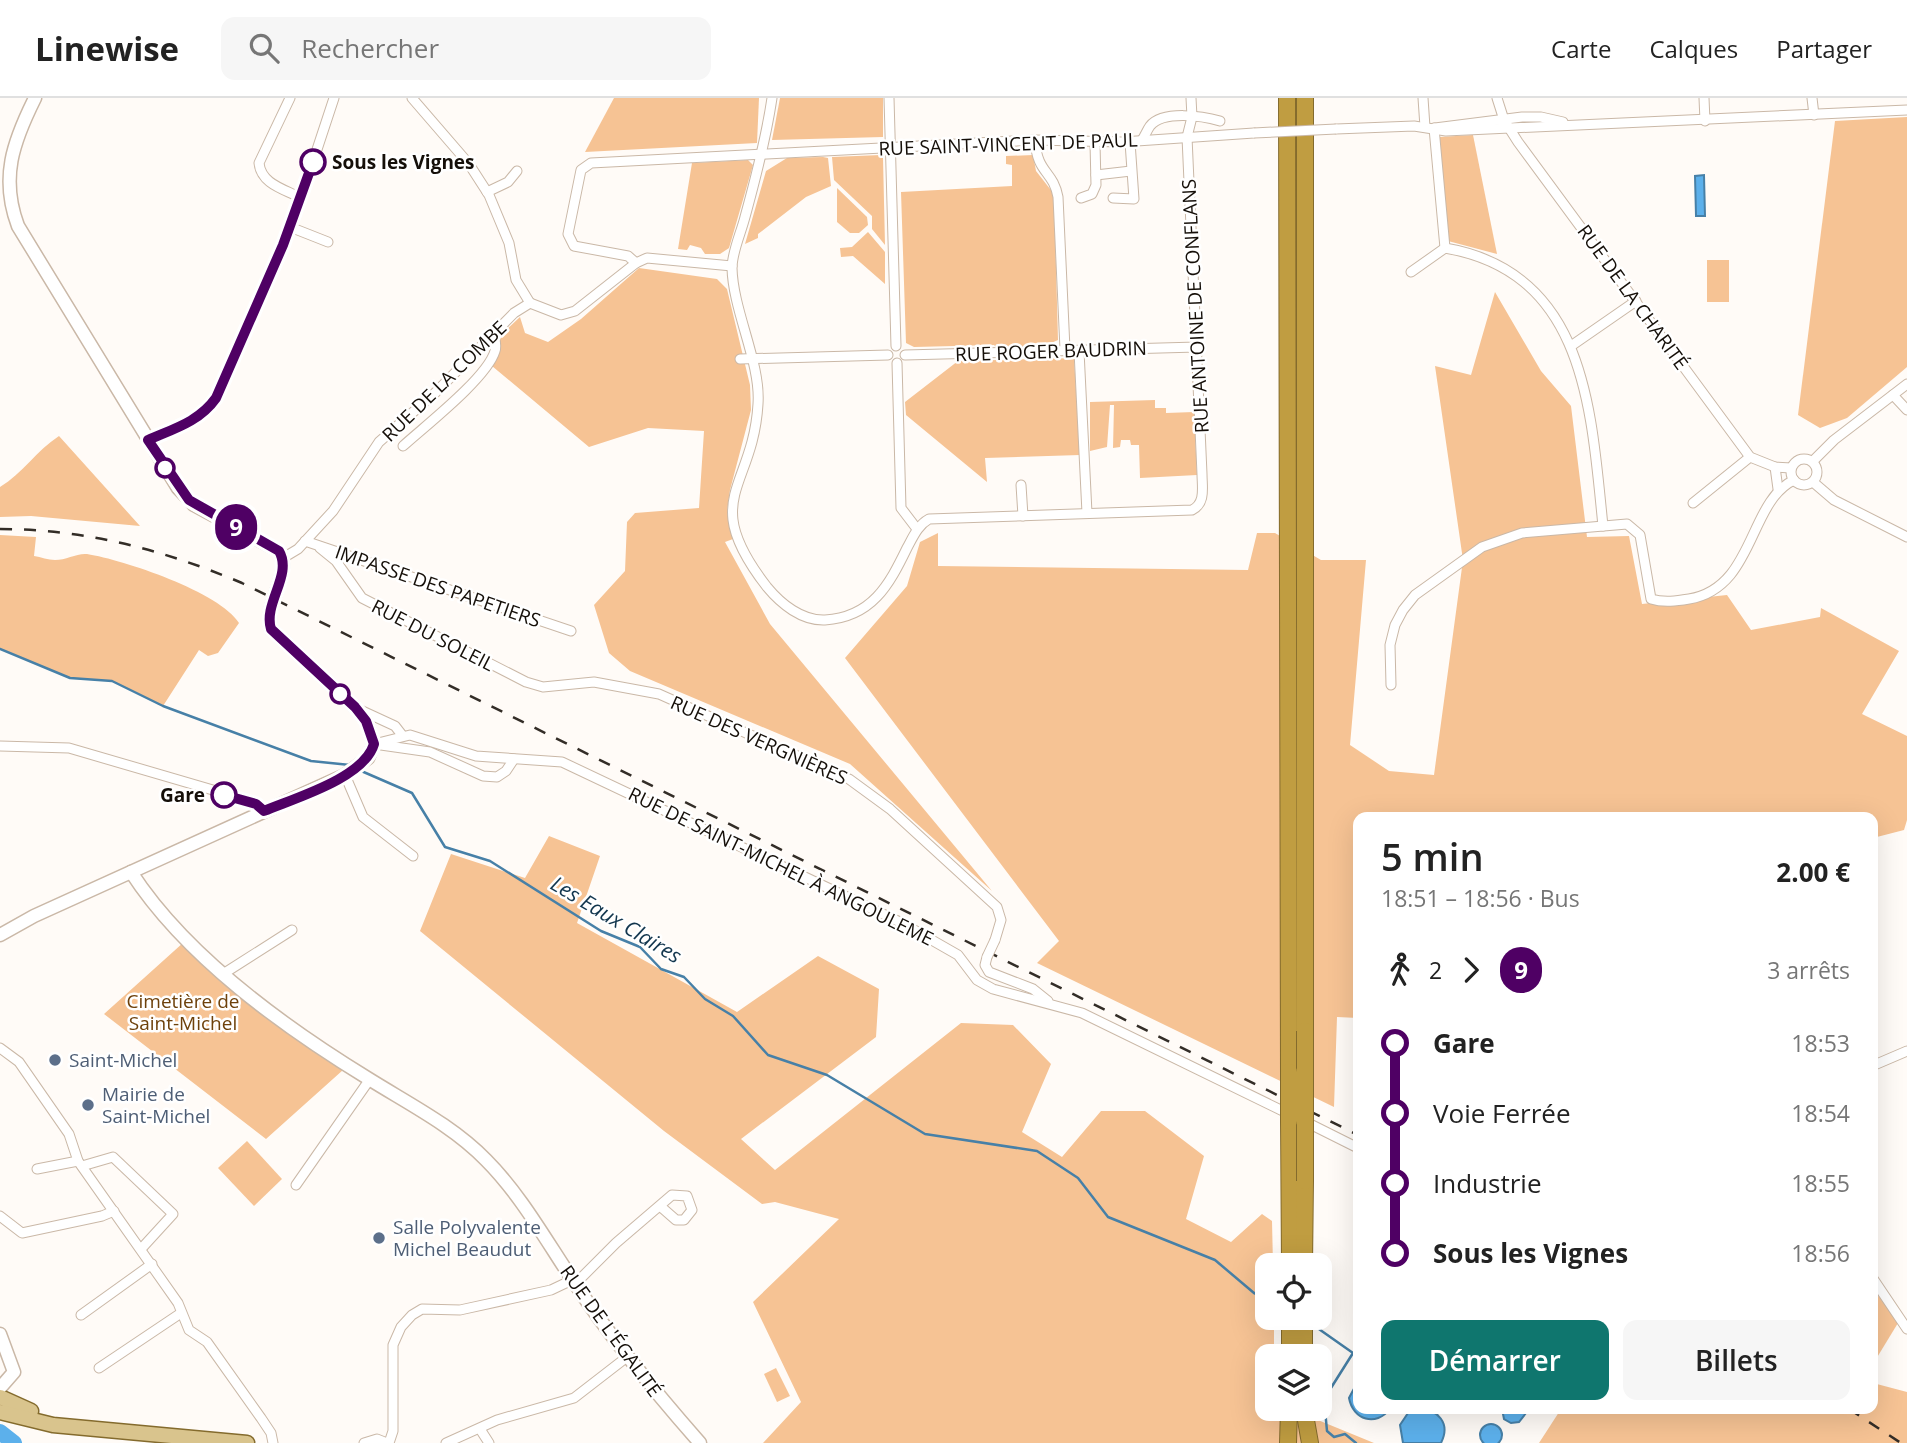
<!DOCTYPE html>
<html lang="fr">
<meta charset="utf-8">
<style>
body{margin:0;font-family:"Open Sans",sans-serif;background:#f6f6f6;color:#222;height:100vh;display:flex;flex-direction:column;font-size:26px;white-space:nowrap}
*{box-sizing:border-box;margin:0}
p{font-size:23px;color:#767676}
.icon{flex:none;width:38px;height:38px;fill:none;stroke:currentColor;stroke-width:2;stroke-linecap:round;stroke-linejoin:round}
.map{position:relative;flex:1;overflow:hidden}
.sheet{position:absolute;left:1353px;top:714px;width:525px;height:602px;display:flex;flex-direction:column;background:#fff;border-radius:14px;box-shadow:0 7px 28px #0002}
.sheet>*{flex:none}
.badge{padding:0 14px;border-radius:23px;font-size:24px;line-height:46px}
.fabs{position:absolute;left:1255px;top:1155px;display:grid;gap:14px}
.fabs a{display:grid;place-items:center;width:77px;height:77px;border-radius:14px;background:#fff;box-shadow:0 7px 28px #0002;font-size:35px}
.map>.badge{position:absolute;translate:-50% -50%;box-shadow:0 0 0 4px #fff}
.legs{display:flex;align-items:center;gap:10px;height:77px;padding:0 28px;font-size:23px}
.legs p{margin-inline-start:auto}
.summary{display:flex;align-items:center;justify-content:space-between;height:119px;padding:0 28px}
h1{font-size:38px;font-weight:600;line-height:52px}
.action{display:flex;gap:14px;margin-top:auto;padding:14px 28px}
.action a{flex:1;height:80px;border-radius:14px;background:#0f766e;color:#fff;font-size:28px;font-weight:600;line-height:80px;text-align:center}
.action a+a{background:#f6f6f6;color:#222}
ul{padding:0 28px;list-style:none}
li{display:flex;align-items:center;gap:24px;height:70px;font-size:26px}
li i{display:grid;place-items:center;width:10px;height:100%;margin:0 9px;background:currentColor}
li i::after{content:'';width:18px;height:18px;margin:-9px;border:5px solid;border-radius:50%;background:#fff}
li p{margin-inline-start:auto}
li:first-child i{background:linear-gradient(#0000 50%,currentColor 0)}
li:last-child i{background:linear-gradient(currentColor 50%,#0000 0)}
header{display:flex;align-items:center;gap:42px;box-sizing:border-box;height:98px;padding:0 35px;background:#fff;border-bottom:2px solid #e0e0e0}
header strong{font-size:33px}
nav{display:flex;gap:38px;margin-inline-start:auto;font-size:24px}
.search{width:490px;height:63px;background:#f6f6f6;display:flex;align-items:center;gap:18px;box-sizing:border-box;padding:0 24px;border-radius:14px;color:#767676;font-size:26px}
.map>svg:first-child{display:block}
.green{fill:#f6c394}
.water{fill:#5cb0eb;stroke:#4780a7;stroke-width:2}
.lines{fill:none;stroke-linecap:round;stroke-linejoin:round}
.stream{stroke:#4780a7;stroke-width:2.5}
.river{stroke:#5cb0eb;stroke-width:16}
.street-casing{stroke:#cab8a7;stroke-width:11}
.secondary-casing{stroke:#cab8a7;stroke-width:15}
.primary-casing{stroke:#846b2d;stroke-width:17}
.highway-casing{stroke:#846b2d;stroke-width:18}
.street{stroke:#fff;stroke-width:9}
.secondary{stroke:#fff;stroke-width:12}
.primary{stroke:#d9c48d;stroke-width:14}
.highway{stroke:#c09d41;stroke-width:16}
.rail{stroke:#332d27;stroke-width:2.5;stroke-dasharray:12 12;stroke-linecap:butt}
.street-bridge-casing{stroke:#cab8a7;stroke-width:11;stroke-linecap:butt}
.highway-bridge-casing{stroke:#846b2d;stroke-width:18;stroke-linecap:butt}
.street-bridge{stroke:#fff;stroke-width:9}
.highway-bridge{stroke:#c09d41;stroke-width:16}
.line-1-casing{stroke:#fff;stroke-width:16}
.line-1{stroke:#4f0064;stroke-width:10}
.stop-1-dot{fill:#fff;stroke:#4f0064;stroke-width:3.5}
.service-dot{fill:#5c6f8a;stroke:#fff;stroke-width:2.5}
.labels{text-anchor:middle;stroke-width:5;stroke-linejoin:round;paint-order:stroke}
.street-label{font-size:19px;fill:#150f09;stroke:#fff}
.stop-label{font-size:19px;font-weight:bold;fill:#150f09;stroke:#fff;text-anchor:start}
.park-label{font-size:19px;fill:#6e410b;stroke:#fff}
.service-label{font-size:19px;fill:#4e5e75;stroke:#fff;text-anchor:start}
.water-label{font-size:21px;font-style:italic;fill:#12364e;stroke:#fff}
</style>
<header>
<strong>Linewise</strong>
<div class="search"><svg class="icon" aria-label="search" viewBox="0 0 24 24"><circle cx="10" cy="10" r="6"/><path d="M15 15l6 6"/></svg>Rechercher</div>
<nav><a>Carte</a><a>Calques</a><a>Partager</a></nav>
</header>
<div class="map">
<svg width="1907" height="1345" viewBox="0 0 1907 1345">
<rect width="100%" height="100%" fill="#fffbf7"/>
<g class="green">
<polygon points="614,0 759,0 757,45 585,54"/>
<polygon points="780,0 883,0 883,39 772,42"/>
<polygon points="1907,19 1907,269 1847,320 1820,330 1798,317 1835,23"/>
<polygon points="1473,37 1497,156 1448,143 1439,39"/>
<polygon points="881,57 883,60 885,147 872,131 872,118 834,82 832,59"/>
<path d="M1033,57l3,16 18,23 4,146c-17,9 -42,4 -60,9l-4,-4 -80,2 -8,-4 -5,-151 111,-6v-21l-6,-1v-8z"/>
<polygon points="823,59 828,60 831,88 806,99 758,136 758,140 745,146 766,73 787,60"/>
<polygon points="748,62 753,67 729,150 720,156 705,156 701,150 690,147 687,152 678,151 692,65"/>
<polygon points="837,90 867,119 868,127 859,135 850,135 837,124"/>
<polygon points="868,134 885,154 885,186 853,158 841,159 840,150 852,149"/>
<rect x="1707" y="162" width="22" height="42"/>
<polygon points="639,170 717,181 727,191 750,287 751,312 730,392 727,414 733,441 725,444 770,526 992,793 850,666 630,573 609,555 594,507 625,473 627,424 635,415 699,410 704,333 648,330 589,349 492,268 502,236 520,219 525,235 548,244 581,221"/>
<polygon points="1495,194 1541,273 1571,308 1587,439 1629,438 1642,506 1727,497 1751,532 1820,519 1821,510 1899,553 1862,616 1907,638 1907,722 1904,732 1873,740 1872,719 1358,719 1358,920 1337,919 1334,1009 1037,865 1059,843 845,560 907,488 920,444 938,435 938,468 1248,472 1257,435 1275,435 1321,462 1366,462 1350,647 1389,673 1434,677 1463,462 1435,268 1471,277"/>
<polygon points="1074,260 1080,357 985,360 987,384 906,317 905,304 958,263"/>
<polygon points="1155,302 1155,310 1166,310 1166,315 1194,314 1197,377 1140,380 1139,347 1131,347 1130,342 1121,342 1120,349 1113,350 1114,307 1110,307 1107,349 1090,353 1090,304"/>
<path d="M59,338l81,90 -109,-10 -31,1v-30c23,-14 36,-36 59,-51z"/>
<path d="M0,437l36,2 -2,19c7,1 14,4 21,4 11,0 22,-7 32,-6 37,6 133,38 152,69l-21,30 -10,3 -9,-6 -36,56 -51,-25 -42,-3 -70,-29z"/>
<polygon points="549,738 600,758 577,825 737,914 818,858 879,891 876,939 741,1041 775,1072 961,925 1013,927 1051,966 1022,1034 1062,1059 1101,1013 1145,1013 1204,1058 1186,1121 1231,1144 1262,1116 1272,1123 1273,1167 1267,1167 1267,1220 1274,1220 1274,1258 1267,1258 1267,1311 1291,1311 1374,1345 763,1345 801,1304 753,1204 839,1121 775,1104 762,1106 664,1033 420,833 451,756 525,780"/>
<polygon points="184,844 254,910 343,972 266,1041 104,916"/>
<polygon points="247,1043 282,1081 254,1108 218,1070"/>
<polygon points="1872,1189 1898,1225 1873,1266"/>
<polygon points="776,1270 790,1298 777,1304 764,1276"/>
<polygon points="1873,1285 1907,1294 1907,1345 1539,1345 1561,1311 1872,1311"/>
</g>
<g class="water">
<polygon points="1704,77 1705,118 1696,118 1695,78"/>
<path d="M1358,1283v28h32c-14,18 -37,11 -41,-11z"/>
<path d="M1418,1311c20,0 33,14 23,34h-38l-3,-18 8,-12z"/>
<polygon points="1502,1311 1526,1311 1526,1315 1519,1324 1511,1325 1504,1321"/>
<circle cx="1491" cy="1337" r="11"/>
</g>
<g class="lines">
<g class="stream">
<polyline points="0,551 70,580 112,583 163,608 311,663 350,667"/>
<polyline points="359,672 412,695 445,749 490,763 601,833 640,849 661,871 684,879 705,901 733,918 768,957 827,977 925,1036 1037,1053 1078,1080 1108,1119 1215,1162 1254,1195 1267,1201"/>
<polyline points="1316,1229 1353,1255 1324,1301 1327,1333 1334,1339 1345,1336 1356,1345"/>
</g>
<polyline class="river" points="0,1334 14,1345"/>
<defs>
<g id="street">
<path d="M290,0l-31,65c2,21 25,26 42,35"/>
<polyline points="412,0 469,66 489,97 509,145 516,182 530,205"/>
<path d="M772,0c-6,41 -16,79 -27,119 -4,16 -13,35 -13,51 1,43 29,95 26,136 -5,86 -60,94 9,183 14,17 35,34 58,33 47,-3 64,-35 82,-72 6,-11 11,-23 22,-29l263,-9c14,-7 10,-23 10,-36l-15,-337 5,-20 -1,-19"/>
<polyline points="889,0 896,248"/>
<polyline points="1423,0 1425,29"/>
<polyline points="1497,0 1504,22 1518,44 1750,359 1775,369 1791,370"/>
<polyline points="1704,0 1705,23"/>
<polyline points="1812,0 1814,17"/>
<polyline points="1434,30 1445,150"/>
<polyline points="1435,30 1522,19 1541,19 1563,24"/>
<polyline points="1336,31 1414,28 1446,33 1907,12"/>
<path d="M1035,42c2,34 18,30 23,57l7,152"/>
<path d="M1142,42c3,-4 5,-10 8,-14 13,-16 53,-10 70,-5"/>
<polyline points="1096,77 1131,73"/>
<polyline points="487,94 508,84 517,73"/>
<polyline points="1081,100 1092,96 1096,87 1095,45"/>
<polyline points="1113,100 1134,101 1130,44"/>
<polyline points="290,129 328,144"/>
<path d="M1445,150c141,24 146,161 158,278"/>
<polyline points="636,165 628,158 574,148 568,136 581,72 591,65 1035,42 1122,44 1254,35"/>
<polyline points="1411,174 1445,150"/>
<polyline points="530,205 561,217 575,213 636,165 647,160 732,168"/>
<polyline points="1571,248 1636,203"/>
<polyline points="1079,253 1087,415"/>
<polyline points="905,257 1197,249"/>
<polyline points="740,261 888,257"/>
<polyline points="897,265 901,410 917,431"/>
<polyline points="1893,297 1907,312"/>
<path d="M147,342c26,-11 52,-18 69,-42l85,-200 33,-100"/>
<path d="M403,348c22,-20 84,-68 92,-95 2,-5 0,-11 -1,-16"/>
<circle cx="1804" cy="374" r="13"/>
<polyline points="1813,363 1834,342 1907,286"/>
<polyline points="1775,369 1778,391"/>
<polyline points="1813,384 1834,402 1907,439"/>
<polyline points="1021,387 1023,418"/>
<polyline points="1693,405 1750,359"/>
<polyline points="305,443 571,533"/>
<polyline points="320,450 336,463 362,500 526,584 543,589 594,584 659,596 849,681 890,711 997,809 1001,822 995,842"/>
<polyline points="283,460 298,451 333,413 379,344 436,294 514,215 530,205"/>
<path d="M1391,587l-1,-40 5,-20 8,-15 12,-15 67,-48 40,-14 105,-9 13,11 11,64c13,4 26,2 38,0 66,-11 59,-97 105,-119"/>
<polyline points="356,610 395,628 402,637"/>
<polyline points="374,646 410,637 476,658 562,664 902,825 958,857 977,882 993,891 1082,915 1291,1017"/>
<polyline points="381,647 430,654 483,678 497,679 506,673 514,661"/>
<polyline points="0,648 69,650 247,702 264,713"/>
<polyline points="345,677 363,719 413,758"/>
<polyline points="987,859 985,867 989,874 1033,891 1048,903"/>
<polyline points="223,876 292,832"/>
<polyline points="0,950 19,964 69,1036 78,1063 178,1205 189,1232 207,1244 261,1320 271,1335 273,1345"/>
<polyline points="1872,968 1907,953"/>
<polyline points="1304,1023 1358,1050"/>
<polyline points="82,1068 113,1059 173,1116 141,1151"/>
<polyline points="37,1071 78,1063"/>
<polyline points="296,1087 370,981"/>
<polyline points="0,1118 22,1135 102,1118 114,1113"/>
<polyline points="1872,1179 1907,1231"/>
<polyline points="575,1186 616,1145 672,1097 687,1098 692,1112 684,1122 676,1122 660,1108"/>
<polyline points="81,1217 152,1166"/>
<polyline points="99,1270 181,1215"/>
<polyline points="480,1331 489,1345"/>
<polyline points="364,1345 377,1341 387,1345"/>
<polyline points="389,1345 393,1333 393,1247 401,1229 412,1217 422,1211 460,1212 551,1192 572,1182"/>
<polyline points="446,1345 497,1322 574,1300 627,1259"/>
</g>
<g id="secondary">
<path d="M131,774c55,85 153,155 238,207 40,25 84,47 117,81 36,36 62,84 90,125 37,56 80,108 124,158"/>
<path d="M0,837l34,-19 311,-141 23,-17 6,-14 -8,-23 -11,-14 -84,-78c-8,-26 22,-55 8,-78l-85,-46 -16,-17 -160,-262c-18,-48 -5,-84 17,-128"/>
<polyline points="0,1236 14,1274 0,1290"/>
</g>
<g id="primary">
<polyline points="0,1299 31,1313"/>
<polyline points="0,1314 53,1327 247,1345"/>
</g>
<g id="highway">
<polyline points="1287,0 1289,974"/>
<polyline points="1305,0 1305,933"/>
<polyline points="1289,1023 1290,1167"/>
<polyline points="1304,1167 1305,1083"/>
<polyline points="1290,1258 1290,1220"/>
<polyline points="1304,1258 1304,1220"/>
<polyline points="1304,1311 1310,1345"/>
<polyline points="1288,1345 1289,1311"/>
</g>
</defs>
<use href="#street" class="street-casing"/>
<use href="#secondary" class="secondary-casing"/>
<use href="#primary" class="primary-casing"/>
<use href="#highway" class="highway-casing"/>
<use href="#street" class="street"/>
<use href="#secondary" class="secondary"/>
<use href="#primary" class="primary"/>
<use href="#highway" class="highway"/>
<g class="rail">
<path d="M0,431c85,0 164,21 242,54l1116,552"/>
<polyline points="1849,1311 1901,1345"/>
</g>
<defs>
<g id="street-bridge">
<polyline points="1254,35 1336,31"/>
<polyline points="987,859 995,842"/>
</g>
<g id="highway-bridge">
<polyline points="1289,974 1289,1023"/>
<polyline points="1305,1083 1305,933"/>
</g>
</defs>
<use href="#street-bridge" class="street-bridge-casing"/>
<use href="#highway-bridge" class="highway-bridge-casing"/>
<use href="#street-bridge" class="street-bridge"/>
<use href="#highway-bridge" class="highway-bridge"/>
</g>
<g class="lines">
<defs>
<path id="line-1" d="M224,697l32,9 8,7c31,-13 100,-33 110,-67l-8,-23 -11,-14 -84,-78c-8,-26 22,-54 8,-78l-90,-51 -41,-60c25,-11 51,-18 68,-42l67,-153 30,-83"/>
</defs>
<use href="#line-1" class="line-1-casing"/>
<use href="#line-1" class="line-1"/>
</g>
<g class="stop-1-dot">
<circle cx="313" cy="64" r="12"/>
<circle cx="165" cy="370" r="9"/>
<circle cx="340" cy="596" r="9"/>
<circle cx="224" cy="697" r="12"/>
</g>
<g class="service-dot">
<circle cx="55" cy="962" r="7"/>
<circle cx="88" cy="1007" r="7"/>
<circle cx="379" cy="1140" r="7"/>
</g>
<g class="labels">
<g class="street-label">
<text transform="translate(1008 46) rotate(-2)" y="7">RUE SAINT-VINCENT DE PAUL</text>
<text transform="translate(1633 199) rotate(54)" y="7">RUE DE LA CHARITÉ</text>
<text transform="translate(1195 208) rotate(-93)" y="7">RUE ANTOINE DE CONFLANS</text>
<text transform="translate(1051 253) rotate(-2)" y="7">RUE ROGER BAUDRIN</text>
<text transform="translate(444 283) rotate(-44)" y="7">RUE DE LA COMBE</text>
<text transform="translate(438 488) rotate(19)" y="7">IMPASSE DES PAPETIERS</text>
<text transform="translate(433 537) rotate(27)" y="7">RUE DU SOLEIL</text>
<text transform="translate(759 642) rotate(24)" y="7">RUE DES VERGNIÈRES</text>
<text transform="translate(781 768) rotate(26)" y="7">RUE DE SAINT-MICHEL À ANGOULEME</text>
<text transform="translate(611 1233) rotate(54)" y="7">RUE DE L'ÉGALITÉ</text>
</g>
<g class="stop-label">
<text x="332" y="71">Sous les Vignes</text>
<text x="205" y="704" text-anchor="end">Gare</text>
</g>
<g class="park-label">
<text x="183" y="910">Cimetière de<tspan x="183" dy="22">Saint-Michel</tspan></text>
</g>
<g class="service-label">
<text x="69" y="969">Saint-Michel</text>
<text x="102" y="1003">Mairie de<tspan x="102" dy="22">Saint-Michel</tspan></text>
<text x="393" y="1136">Salle Polyvalente<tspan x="393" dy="22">Michel Beaudut</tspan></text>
</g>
<g class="water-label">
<text transform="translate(616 822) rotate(31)" y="7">Les Eaux Claires</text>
</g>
</g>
</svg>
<div class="fabs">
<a><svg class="icon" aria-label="locate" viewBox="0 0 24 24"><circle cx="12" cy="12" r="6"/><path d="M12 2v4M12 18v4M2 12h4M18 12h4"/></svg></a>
<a><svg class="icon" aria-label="layers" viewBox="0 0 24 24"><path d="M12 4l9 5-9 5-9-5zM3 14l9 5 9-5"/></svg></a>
</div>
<b class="badge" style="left:236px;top:429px;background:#4f0064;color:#fff">9</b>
<section class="sheet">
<div class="summary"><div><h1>5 min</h1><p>18:51 – 18:56 · Bus</p></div><b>2.00 €</b></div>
<div class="legs"><svg class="icon" aria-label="walk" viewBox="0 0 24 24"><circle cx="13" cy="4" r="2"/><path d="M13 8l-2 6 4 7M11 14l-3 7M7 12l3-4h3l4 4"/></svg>2<svg class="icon" aria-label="forward" viewBox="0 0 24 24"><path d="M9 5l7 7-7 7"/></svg><b class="badge" style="background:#4f0064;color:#fff">9</b><p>3 arrêts</p></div>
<ul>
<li><i style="color:#4f0064"></i><b>Gare</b><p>18:53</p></li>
<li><i style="color:#4f0064"></i><span>Voie Ferrée</span><p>18:54</p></li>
<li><i style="color:#4f0064"></i><span>Industrie</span><p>18:55</p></li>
<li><i style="color:#4f0064"></i><b>Sous les Vignes</b><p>18:56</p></li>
</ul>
<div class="action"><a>Démarrer</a><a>Billets</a></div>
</section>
</div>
